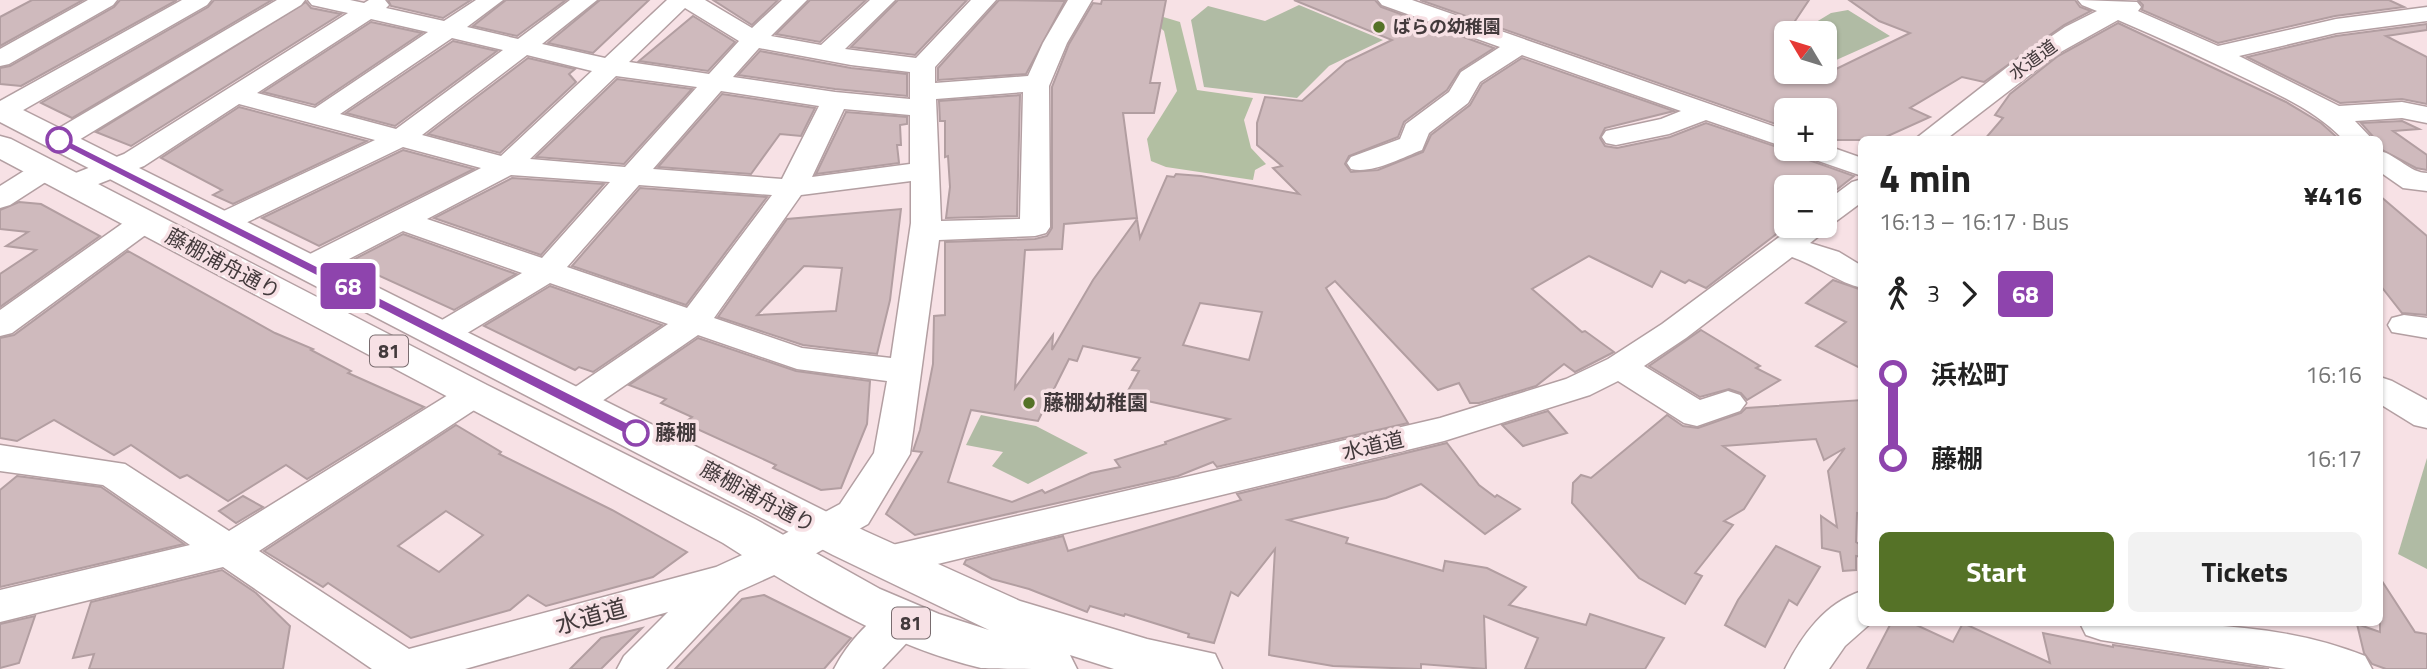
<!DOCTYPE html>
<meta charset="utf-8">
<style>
body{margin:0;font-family:"Titillium Web","Noto Sans JP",sans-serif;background:#f2f2f2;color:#222;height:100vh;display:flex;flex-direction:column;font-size:26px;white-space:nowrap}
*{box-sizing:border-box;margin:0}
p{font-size:23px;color:#767676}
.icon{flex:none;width:38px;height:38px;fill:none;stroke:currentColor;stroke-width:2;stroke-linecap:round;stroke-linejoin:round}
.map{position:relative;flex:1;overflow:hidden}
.sheet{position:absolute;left:1858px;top:136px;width:525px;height:490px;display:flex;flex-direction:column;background:#fff;border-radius:10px;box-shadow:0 2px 5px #0004}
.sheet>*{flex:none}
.badge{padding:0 14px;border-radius:5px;font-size:24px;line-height:46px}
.needle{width:46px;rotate:308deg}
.controls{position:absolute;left:1774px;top:21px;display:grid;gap:14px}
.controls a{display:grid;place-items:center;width:63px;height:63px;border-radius:10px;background:#fff;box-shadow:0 2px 5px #0004;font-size:35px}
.map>.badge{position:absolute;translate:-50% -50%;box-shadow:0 0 0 4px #fff}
.legs{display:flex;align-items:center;gap:10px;height:77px;padding:0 21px;font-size:23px}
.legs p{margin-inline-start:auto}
.overview{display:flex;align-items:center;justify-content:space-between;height:119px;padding:0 21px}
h1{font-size:38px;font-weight:700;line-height:52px}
.action{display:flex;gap:14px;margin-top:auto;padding:14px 21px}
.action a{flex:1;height:80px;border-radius:10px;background:#557227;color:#fff;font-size:28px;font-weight:700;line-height:80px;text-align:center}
.action a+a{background:#f2f2f2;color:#222}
ul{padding:0 21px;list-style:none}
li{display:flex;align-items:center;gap:24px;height:84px;font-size:26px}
li i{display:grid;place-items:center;width:10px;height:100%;margin:0 9px;background:currentColor}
li i::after{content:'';width:18px;height:18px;margin:-9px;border:5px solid;border-radius:50%;background:#fff}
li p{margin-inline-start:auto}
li:first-child i{background:linear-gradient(#0000 50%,currentColor 0)}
li:last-child i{background:linear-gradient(currentColor 50%,#0000 0)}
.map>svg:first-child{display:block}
.green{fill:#b0bba4}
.forest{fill:#b2bfa2}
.building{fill:#cfbabd;stroke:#b29ea1;stroke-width:2;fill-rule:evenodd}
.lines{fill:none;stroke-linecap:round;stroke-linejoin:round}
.minor-casing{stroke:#b39fa2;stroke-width:3}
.major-casing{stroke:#b39fa2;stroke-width:3}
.minor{fill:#fff;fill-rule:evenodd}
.major{fill:#fff;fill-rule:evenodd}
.line-1{fill:#8e44ad;stroke:#fff;stroke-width:2}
.poi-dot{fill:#557227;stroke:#f7e1e5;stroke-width:2.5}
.stop-1-dot{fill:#fff;stroke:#8e44ad;stroke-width:3.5}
.labels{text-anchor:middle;stroke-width:7;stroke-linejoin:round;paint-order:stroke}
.far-poi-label{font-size:18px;font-weight:bold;fill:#433a3c;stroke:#f7e1e5;text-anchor:start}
.far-street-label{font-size:18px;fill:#433a3c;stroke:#f7e1e5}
.shield{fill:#f7e1e5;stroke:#796c6f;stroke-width:2}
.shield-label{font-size:19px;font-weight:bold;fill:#433a3c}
.street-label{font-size:21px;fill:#433a3c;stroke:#f7e1e5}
.poi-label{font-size:21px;font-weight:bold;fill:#433a3c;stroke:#f7e1e5;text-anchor:start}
.stop-label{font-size:21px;font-weight:bold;fill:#433a3c;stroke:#f7e1e5;text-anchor:start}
.near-street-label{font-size:24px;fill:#433a3c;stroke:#f7e1e5}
</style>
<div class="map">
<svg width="2427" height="669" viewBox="0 0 2427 669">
<rect width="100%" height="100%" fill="#f7e1e5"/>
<g class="green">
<polygon points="1299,5 1383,40 1329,66 1297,98 1204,87 1191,20 1208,6 1265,21"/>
<polygon points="1848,10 1890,36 1834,61 1825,58 1825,33 1798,33 1831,13"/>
<polygon points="981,415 1036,426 1088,453 1028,484 992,466 1003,452 966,445"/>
<polygon points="2427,458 2427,569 2398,554"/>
</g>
<polygon class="forest" points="1140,10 1180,22 1197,90 1253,98 1244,120 1251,148 1266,164 1255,170 1253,180 1166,167 1151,161 1147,139 1177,91 1164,31"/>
<g class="building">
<polygon points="32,0 83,0 0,46 0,17"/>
<polygon points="120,0 177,0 21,86 0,84 0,68 10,66 114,7"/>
<polygon points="214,0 272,0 72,118 41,103 208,7"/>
<polygon points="388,0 471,0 443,18 391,6"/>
<polygon points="506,0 566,0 517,36 473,26"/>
<polygon points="600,0 649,0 593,53 548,43"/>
<polygon points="713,0 778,0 752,25"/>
<polygon points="810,0 866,0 820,42 776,34"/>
<polygon points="898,0 967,0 915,55 851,47"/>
<polygon points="999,0 1065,1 1026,74 938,80 938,68"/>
<path d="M1102,0h64l-16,83h10l-6,30h-31l14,105 -73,6 -2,25 -37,1 -10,138 38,-53 -1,15 41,-70 44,-61 3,19 27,-62 7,1 2,-3 25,2 98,18 -26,-26 9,-2 -25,-21v-22l8,-26 37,4 44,-39 46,-22 -98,-40h81l6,7 113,41 -34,22 -13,20 -43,32 -6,15 -49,19 -4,8 6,8 27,-2 45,-18 8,-17 39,-30 12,-21 40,-26 152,53 -69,17 -5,10 5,8 12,2 53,-11 36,-14 80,27 8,-1 6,8 54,19 -29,23v-12h-38v39l-81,62 -17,-8 -4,3 -24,-12 -9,16 -63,-31 -57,33 50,43 3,-1 29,21 -39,20 -11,-8 -28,22 -57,17h-9l-11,-20 -21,7 -103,-109 -9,7 82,135 -191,44 -4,-5 -35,14 -263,59 -29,-21 36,-62 -9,-1 7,-21 13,-66 1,-48 11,-1v-73l90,-3 12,-3 5,-8v-141l17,-43 24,-41 8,1zM1200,303l62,9 -13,48 -66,-15zM1083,346l57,12 -8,12 7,1 -14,25 104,23 -64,23 1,2 -51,16 5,7 -29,6 -46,20 -3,-3 -30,12 -64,-20 23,-72 67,11 31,-62 8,2z"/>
<polygon points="1420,0 1809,0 1787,33 1787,72 1830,72 1910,33 1879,21 1849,0 2075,0 2080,7 2091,11 2064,25 1984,82 1962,77 1910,108 1930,117 1879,140 1825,140 1825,110 1787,110 1787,128"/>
<polygon points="2138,0 2389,0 2404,7 2335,16 2218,43 2142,10 2143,5"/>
<polygon points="306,2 311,8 341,14 131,146 96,132"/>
<polygon points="693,16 735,42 708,71 639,61"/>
<polygon points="371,22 422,33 315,105 263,92"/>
<polygon points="2118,23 2286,102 2321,123 2340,140 1984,140 2003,118 1995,115 2010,94 2058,56"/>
<polygon points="2427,24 2427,30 2386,36 2427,57 2427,104 2402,99 2340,103 2247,57 2336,36"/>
<polygon points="453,41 497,51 395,126 346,113"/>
<polygon points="760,51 851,68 907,74 907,96 835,89 738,75"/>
<polygon points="528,58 575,69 569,74 576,82 500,153 428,134"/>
<polygon points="617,79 692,89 624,164 536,157"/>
<polygon points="722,94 815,108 801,136 780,134 751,174 658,167"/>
<polygon points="1020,95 1017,216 946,218 950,187 948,156 945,157 945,121 940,121 939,101"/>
<polygon points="239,107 367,141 233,204 213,195 222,190 161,158"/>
<polygon points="846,112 907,117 907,124 900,125 901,145 897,145 899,163 816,174"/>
<polygon points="2402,121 2419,129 2393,131 2427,155 2427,170 2416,168 2380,149 2380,140 2376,140 2361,123"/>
<polygon points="403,150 474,169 319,246 262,218"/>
<polygon points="512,178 604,184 541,255 434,218"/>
<polygon points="640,188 767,197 686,305 572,266"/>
<polygon points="2380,196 2427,236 2427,315 2402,313 2380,285"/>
<polygon points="19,202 41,204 100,236 0,307 0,274 36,250 6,246 28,232 0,229 0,210"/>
<path d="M901,209l-11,91 -13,54 -74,-9 -85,-28 69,-98zM804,266l38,2 -6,43 -79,4z"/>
<polygon points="403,234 516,274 454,310 349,262"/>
<polygon points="128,251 275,333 313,349 311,350 351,371 348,373 424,407 307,479 286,465 228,501 187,475 180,478 131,445 114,455 54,420 17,441 0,438 0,338 14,335"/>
<polygon points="1833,280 1862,290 1862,369 1816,346 1846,322 1806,303"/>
<polygon points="550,286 662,325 593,372 579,367 575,370 484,326"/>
<polygon points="1701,330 1760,366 1756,368 1780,380 1747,400 1741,393 1729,389 1700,397 1649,366"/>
<polygon points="698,338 796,371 870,381 867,424 841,488 821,490 773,468 776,465 684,423 692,417 661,403 666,399 629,385"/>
<polygon points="1862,400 1862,514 1857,513 1856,542 1862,546 1862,557 1856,556 1856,570 1843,571 1840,552 1822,548 1821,516 1837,527 1828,471 1845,448 1824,460 1816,439 1723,446 1765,476 1744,509 1724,521 1733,525 1695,573 1702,576 1685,604 1639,578 1572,503 1573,483 1581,475 1591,478 1667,415 1683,426 1698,428 1741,413 1746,408"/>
<polygon points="1548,411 1567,433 1523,446 1502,425"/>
<path d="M456,425l45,27 -2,2 113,56 75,42 -34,25 -107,29 -18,-11 -18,15 -99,28 -83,-55 -5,4 -59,-36zM446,511l37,24 -44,37 -41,-26z"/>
<polygon points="1447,443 1479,485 1495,497 1497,495 1520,509 1485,534 1421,484 1386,498 1288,520 1348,538 1346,543 1443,571 1445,561 1487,568 1526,587 1509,605 1586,625 1590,614 1664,638 1645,669 1525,669 1538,638 1484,616 1486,669 1421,664 1421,669 1333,666 1269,655 1275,549 1238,596 1231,592 1214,643 1188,637 1189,634 1125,614 1124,616 1090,606 1087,612 1029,589 992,579 964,564 966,560 1063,536 1068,551 1241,500 1237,494"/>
<polygon points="17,476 101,487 184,544 0,587 0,490"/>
<polygon points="243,496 263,507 236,523 219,511"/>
<polygon points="1776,546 1820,567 1797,605 1789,600 1765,647 1725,625 1738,600"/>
<polygon points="222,570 256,593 290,626 283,669 89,669 94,654 73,658 91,602"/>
<polygon points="2380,578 2415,632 2427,634 2427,669 2386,669 2372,664 2364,653 2357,624 2380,632"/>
<polygon points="764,595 851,638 824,669 675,669 742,599"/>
<polygon points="35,616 19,663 0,668 0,624"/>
<polygon points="1891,623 1912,623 1953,642 1963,623 2050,663 2043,633 2113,647 2113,645 2269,669 1867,669"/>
<polygon points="642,628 601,669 570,669 601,638"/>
</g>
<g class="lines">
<defs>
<g id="minor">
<polygon points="88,0 117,0 113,5 9,64 0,66 0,49"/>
<polygon points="182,0 211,0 207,5 11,117 0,118 0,101"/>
<polygon points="277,0 305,0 301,5 69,146 59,148 49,146 45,140 49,134"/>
<path d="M308,0h42l14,3 5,-3h16l4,5 -3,3 58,13 32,-21h27l-36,27 51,12 52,-39h27l-55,44 63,14 62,-58h38l47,28 30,-28h25l-36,36 50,9 49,-45h25l-50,49 71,9 55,-58h25l-61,67v16l93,-7 15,-33 25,-43h24l-25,43 -18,43 1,141 -4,6 -11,3 -96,4 -29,214 -42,70 -76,43 -53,24 -73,78h-49l7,-13 44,-44 -203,57h-93l-149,-102 -223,55v-32l190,-45 -87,-60 -103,-14v-26l125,19 104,67 232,-144 12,-4 12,4 6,8 -6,8 -226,148 150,98 307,-82 48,-22 76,-41 34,-51 13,-72 -90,-12 -99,-34 -109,75 -12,4 -12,-4 -6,-8 6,-8 103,-70 -118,-41 -96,58 -12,3 -12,-3 -5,-7 5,-7 92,-54 -119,-42 -83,43 -11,2 -11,-2 -5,-7 5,-7 183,-92 -78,-21 -170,82 -11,3 -11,-3 -4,-6 4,-6 164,-77 -136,-36 -95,62 -61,24 -10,3 -10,-3 -4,-6 4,-6 61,-24 224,-141 -36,-8zM685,8l54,33 -30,33 -80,-12zM371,19l57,13 -113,76 -58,-15zM452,38l51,12 -107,79 -56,-15zM759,48l92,17 59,7v27l-75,-7 -102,-15zM527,55l65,16 -91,85 -79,-21zM616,76l81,11 -72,80 -95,-8zM721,91l98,15 -37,73 -129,-10zM1023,92l-3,127 -79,2 -5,-122zM844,109l66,6v49l-98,13zM511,175l99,7 -68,76 -115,-39zM911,181v42l-20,135 -89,-10 -88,-30 87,-123zM639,185l133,10 -85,113 -120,-41z"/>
<path d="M1378,0h34l375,131v17l-81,-28 -37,14 -53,11 -10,-2 -4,-6 4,-6 55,-12 20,-8 -159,-56 -42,27 -12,21 -39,30 -7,17c-21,8 -49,24 -71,19l-4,-6 4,-6 49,-18 6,-15 43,-32 12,-20 39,-25 -118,-42z"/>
<path d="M2078,0l59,2 4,5 -3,4 80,35 118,-27 91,-12v14l-91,12 -97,23 100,50 63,-4 25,5v16l-25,-5 -47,3 18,19h-29c-28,-29 -59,-42 -95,-60 -43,-21 -86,-41 -131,-60l-61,34 -112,86h-31l101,-79 50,-34 32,-16 -15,-6z"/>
<polygon points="1825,145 1862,158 1862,176 1801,155 1797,149 1825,149"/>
<path d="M2380,151c17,4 30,22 47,22v18l-24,-3 -23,-16z"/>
<polygon points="45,162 55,164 59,170 55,176 10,205 0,208 0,186 35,164"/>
<path d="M1862,179v23l-27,20 -8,2 -3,8 -14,11 29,9 23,14v22c-23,-5 -46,-23 -70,-31l-106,81 -42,28 56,34 28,-9 12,4 6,8 -6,8 -43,15 -13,-3 -66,-42 -28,14 -146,46 -556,135 -14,-4 -6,-11 6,-11 14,-4 552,-128 126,-39 42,-20 54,-35 132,-98h31v-24l27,-20z"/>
<polygon points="144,213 155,216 159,222 155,228 12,333 0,336 0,310 133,216"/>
<polygon points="2404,315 2427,318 2427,338 2392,332 2388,325 2392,318"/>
<polygon points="2380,377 2392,381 2427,400 2427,428 2414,425 2380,404"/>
<path d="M1862,591v32h9l-26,23 -16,23h-44c17,-34 40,-66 77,-78z"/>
<path d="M902,603l15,5 6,12 -6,12 -35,37h-48c14,-27 39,-56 68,-66z"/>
<path d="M2080,623c96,0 195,-3 285,33l7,13h-86l-185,-29 -15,-5z"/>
</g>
<path id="major" d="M0,101l11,3 854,427 155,70 127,38 68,15 7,15h-108l-44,-14 7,14c-26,0 -72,0 -96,-1 -93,-22 -178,-74 -258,-125l-723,-384v-23l11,3 476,246 268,134 125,70 59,25 78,25 -28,-9 -156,-75 -833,-433z"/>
</defs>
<use href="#minor" class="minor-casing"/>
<use href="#major" class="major-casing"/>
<use href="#minor" class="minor"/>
<use href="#major" class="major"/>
</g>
<polygon class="line-1" points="59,136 642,430 644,433 642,437 631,437 55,142 53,140"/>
<g class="poi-dot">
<circle cx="1379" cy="27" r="7"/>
<circle cx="1029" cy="403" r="7"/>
</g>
<g class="stop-1-dot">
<circle cx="59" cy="140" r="12"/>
<circle cx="636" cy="433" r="12"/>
</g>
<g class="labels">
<g class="far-poi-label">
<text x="1393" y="33">ばらの幼稚園</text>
</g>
<g class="far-street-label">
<text transform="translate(2033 60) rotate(-36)" y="6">水道道</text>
</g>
<g class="shield">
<rect x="370" y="335.5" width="38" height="31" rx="5"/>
<rect x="892" y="607.5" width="38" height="31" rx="5"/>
</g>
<g class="shield-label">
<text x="389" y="358">81</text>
<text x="911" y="630">81</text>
</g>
<g class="street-label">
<text transform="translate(223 264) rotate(28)" y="7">藤棚浦舟通り</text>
<text transform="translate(1373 446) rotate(-13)" y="7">水道道</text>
<text transform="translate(758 497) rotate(28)" y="7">藤棚浦舟通り</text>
</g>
<g class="poi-label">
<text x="1043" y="410">藤棚幼稚園</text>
</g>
<g class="stop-label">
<text x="655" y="440">藤棚</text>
</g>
<g class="near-street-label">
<text transform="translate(591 617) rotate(-15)" y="8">水道道</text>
</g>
</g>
</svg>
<div class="controls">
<a><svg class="needle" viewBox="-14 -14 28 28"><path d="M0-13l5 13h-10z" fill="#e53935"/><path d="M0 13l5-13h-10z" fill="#767676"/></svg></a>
<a>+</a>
<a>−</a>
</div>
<b class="badge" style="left:348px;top:286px;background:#8e44ad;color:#fff">68</b>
<section class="sheet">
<div class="overview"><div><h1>4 min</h1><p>16:13 – 16:17 · Bus</p></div><b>¥416</b></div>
<div class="legs"><svg class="icon" aria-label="walk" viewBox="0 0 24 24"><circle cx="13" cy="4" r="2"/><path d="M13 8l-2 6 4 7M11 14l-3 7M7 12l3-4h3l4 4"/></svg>3<svg class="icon" aria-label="forward" viewBox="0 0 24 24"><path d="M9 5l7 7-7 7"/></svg><b class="badge" style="background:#8e44ad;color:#fff">68</b></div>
<ul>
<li><i style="color:#8e44ad"></i><b>浜松町</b><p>16:16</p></li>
<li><i style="color:#8e44ad"></i><b>藤棚</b><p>16:17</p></li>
</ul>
<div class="action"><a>Start</a><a>Tickets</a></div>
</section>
</div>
